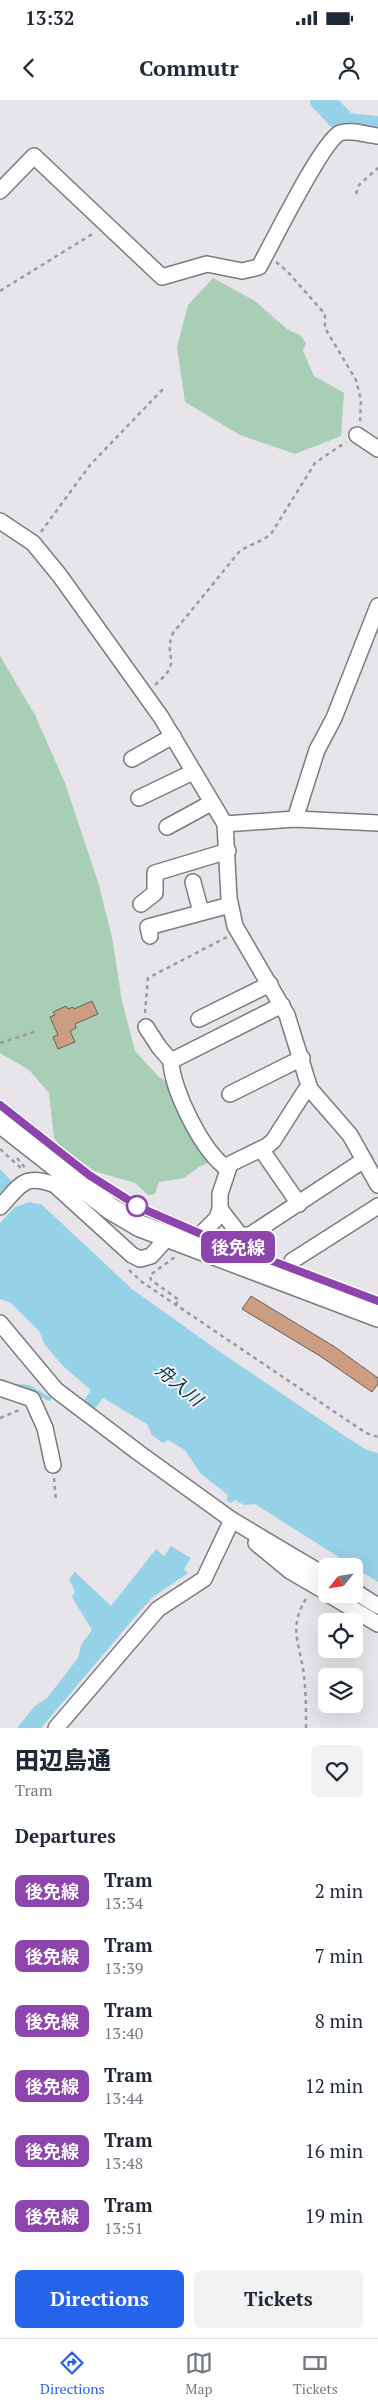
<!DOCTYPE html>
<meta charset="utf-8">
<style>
body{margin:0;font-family:"PT Serif","Noto Sans JP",serif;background:#f2f2f3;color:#1f2937;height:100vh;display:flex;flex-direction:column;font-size:19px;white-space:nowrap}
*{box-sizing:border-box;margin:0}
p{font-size:16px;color:#747a83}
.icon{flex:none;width:28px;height:28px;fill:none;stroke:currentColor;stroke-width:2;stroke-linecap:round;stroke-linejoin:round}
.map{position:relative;height:1628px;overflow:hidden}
.side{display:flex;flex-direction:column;background:#fff;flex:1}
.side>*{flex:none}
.badge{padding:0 10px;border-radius:8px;font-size:18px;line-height:32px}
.needle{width:32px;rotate:240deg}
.buttons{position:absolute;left:318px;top:1458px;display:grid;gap:10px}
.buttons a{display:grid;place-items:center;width:45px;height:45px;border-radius:8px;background:#fff;box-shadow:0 5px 20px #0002;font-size:25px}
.map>.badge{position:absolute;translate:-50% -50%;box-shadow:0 0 0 2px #fff}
h2{padding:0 15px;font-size:19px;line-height:45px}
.round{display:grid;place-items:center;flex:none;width:52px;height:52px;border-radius:8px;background:#f2f2f3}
.head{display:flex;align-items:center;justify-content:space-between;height:85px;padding:0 15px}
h1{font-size:24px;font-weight:800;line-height:38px}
.primary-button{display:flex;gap:10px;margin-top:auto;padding:10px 15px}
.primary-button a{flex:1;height:58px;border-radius:8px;background:#2563eb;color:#fff;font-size:20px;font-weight:800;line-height:58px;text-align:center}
.primary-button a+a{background:#f2f2f3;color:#1f2937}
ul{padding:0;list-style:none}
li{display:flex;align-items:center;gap:15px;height:65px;padding:0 15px}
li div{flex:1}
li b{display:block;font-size:19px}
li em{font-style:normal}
li .badge{min-width:55px;font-weight:700;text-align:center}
.status{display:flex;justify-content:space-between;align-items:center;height:35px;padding:0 25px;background:#fff;direction:ltr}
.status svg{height:14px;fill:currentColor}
header{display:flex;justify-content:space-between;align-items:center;height:65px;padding:0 15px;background:#fff;font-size:22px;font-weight:800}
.menu{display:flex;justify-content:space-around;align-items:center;height:70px;border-top:1px solid #e0e1e3;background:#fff;font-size:14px;color:#747a83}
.menu a{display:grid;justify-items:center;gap:2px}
.menu .current{color:#2563eb}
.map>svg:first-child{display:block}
.green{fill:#a8ceb5}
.water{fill:#95d1e7}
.pier{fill:#e7e5e9}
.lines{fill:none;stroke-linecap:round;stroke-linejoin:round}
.stream{stroke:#95d1e7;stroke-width:4}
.river{stroke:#95d1e7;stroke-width:24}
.building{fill:#cc9d81;stroke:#64605e}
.minor-casing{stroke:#7c7b7f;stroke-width:18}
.highway-casing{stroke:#7c7b7f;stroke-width:24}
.path{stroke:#9b9a9d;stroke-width:2.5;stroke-dasharray:4 4;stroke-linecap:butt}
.minor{stroke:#fff;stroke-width:15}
.highway{stroke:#fff;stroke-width:21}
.tram{stroke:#5b5a5c;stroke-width:1}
.line-casing{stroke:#fff;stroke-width:11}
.line{stroke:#8e44ad;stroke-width:8}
.stop-dot{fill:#fff;stroke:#8e44ad;stroke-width:2.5}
.labels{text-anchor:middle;stroke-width:4;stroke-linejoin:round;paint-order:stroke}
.water-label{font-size:18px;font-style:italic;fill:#013949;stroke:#f4f2f7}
</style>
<div class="status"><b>13:32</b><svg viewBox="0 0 49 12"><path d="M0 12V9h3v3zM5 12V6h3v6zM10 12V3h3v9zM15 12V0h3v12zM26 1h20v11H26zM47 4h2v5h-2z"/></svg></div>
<header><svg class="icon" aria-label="back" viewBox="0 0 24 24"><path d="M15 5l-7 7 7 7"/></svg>Commutr<svg class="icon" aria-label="person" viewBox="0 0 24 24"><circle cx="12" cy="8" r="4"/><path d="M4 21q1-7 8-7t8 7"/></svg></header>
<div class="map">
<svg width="378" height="1628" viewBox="0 0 378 1628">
<rect width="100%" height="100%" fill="#e7e5e9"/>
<g class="green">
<polygon points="213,178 255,201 287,229 300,235 306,243 303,251 314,276 344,293 341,336 295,354 240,335 185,302 177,247 188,205"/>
<polygon points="0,556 35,615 65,683 98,782 112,837 122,901 135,951 159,977 174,986 212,1061 199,1067 184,1078 159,1082 155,1094 148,1095 135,1083 94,1071 60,1046 54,1038 49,993 29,970 0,953"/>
</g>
<g class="water">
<polygon points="0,1069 32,1103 41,1104 132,1189 223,1254 346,1337 367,1350 378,1353 378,1482 255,1404 244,1405 235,1400 231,1403 226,1400 228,1395 200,1373 185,1350 168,1340 163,1343 152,1335 147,1324 103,1298 93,1311 83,1302 91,1290 63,1266 45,1245 39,1231 11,1203 0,1199"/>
<polygon points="171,1446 191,1458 184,1469 188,1473 153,1497 140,1511 41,1628 17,1628 35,1606 47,1598 78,1558 81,1545 92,1530 72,1497 75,1492 69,1479 75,1472 111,1506 156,1449 164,1456"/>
</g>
<polygon class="pier" points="14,1079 35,1100 15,1107 0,1123 0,1093"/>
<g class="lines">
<polyline class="stream" points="16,1286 29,1287 49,1299"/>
<polyline class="river" points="322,0 346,25 378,28"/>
</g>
<g class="building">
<polygon points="92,901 98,914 75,924 76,928 70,931 75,942 58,949 53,937 58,935 50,917 55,915 53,912 66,906 68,909 73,907 74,909"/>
<polygon points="251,1196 335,1247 378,1278 378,1284 372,1292 320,1256 242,1209"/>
</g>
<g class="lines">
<defs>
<g id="minor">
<path d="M0,91l34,-35 128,121 45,-13 35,7 17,-4c13,-23 63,-126 81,-134 10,-4 27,2 38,3"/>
<polyline points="357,335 378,349"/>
<polyline points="0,421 33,443 60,476 161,617 225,724"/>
<polyline points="132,659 173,636"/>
<polyline points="139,698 193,672"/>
<polyline points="295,719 317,650 334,618 378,506"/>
<polyline points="167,727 211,703"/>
<polyline points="193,782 201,812"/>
<polyline points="141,804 155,793 155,773 228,751"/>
<polyline points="150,836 148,827 230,805"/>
<polyline points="199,919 270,884"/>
<polyline points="146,927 159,947 171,961"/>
<polyline points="310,989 350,1035 378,1085"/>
<polyline points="230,994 302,958"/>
<polyline points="261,1049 299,1104"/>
<path d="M228,1069c-25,-16 -56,-79 -57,-108l111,-56"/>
<path d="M0,1107c21,-22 23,-34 55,-22l77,70 8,4 11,-3 18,-20"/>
<polyline points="220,1109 240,1135 250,1135 364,1060"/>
<polyline points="184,1142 201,1134 217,1118 220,1109 220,1094 230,1064 267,1046 273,1041 305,991 310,989 287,915 235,826 229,798 225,724 295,719 378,723"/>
<polyline points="284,1180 292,1161 378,1106"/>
<polyline points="0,1223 56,1290 139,1353 232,1420 326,1476"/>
<polyline points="0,1288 32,1299 45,1328 53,1365"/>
<polyline points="256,1443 290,1471 326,1492"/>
<polyline points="354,1491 378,1506"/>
<polyline points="328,1494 378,1524"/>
<polyline points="56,1628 158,1509 204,1479 232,1420"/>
</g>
<polyline id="highway" points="0,1022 111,1109 140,1126 378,1216"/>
</defs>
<use href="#minor" class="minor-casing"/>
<use href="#highway" class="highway-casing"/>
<g class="path">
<polyline points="356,94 359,85 378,68"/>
<polyline points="276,162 287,171 325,214 325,228 356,280 361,300 360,323"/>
<polyline points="0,191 94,133"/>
<polyline points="41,432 90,365 165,287"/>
<path d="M155,585c30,-26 7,-25 18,-52l66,-81c10,-8 23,-10 32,-18l44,-71 31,-21"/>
<polyline points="145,913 148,878 227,837"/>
<polyline points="0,943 37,931"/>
<polyline points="0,1049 23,1070"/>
<polyline points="17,1058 26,1069"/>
<polyline points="129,1170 142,1182 366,1333 378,1337"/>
<polyline points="175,1205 179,1200 151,1180 150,1175 175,1157"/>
<polyline points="0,1318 22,1309"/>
<polyline points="54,1378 56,1401"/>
<path d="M306,1628c0,-20 0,-40 -3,-59 -5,-30 -14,-43 4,-72"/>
</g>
<use href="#minor" class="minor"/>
<use href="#highway" class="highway"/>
<polyline class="tram" points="0,1005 89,1075 141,1108 201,1134 378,1201"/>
</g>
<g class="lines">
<defs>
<polyline id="line" points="0,1005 89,1075 141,1108 201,1134 378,1201"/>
</defs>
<use href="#line" class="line-casing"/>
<use href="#line" class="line"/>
</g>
<circle class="stop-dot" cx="137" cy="1106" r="10"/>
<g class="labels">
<g class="water-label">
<text transform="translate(179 1285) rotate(40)" y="6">舟入川</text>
</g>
</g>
</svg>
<div class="buttons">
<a><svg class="needle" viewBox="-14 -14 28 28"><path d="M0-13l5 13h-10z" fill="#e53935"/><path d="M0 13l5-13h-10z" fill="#747a83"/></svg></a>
<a><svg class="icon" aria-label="locate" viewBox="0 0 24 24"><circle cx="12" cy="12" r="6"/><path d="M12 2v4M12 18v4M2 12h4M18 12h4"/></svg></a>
<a><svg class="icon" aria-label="layers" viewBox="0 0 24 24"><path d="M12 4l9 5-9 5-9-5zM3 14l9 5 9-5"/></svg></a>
</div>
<b class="badge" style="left:238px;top:1147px;background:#8e44ad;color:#fff">後免線</b>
</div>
<section class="side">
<div class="head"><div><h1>田辺島通</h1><p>Tram</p></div><a class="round"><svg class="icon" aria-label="heart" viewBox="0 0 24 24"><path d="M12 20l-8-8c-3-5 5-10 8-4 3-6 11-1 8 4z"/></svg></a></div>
<h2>Departures</h2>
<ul>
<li><span class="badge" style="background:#8e44ad;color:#fff">後免線</span><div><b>Tram</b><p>13:34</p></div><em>2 min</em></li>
<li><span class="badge" style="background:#8e44ad;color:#fff">後免線</span><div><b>Tram</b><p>13:39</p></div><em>7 min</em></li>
<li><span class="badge" style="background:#8e44ad;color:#fff">後免線</span><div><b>Tram</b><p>13:40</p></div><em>8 min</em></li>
<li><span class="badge" style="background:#8e44ad;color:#fff">後免線</span><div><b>Tram</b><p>13:44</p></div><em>12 min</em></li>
<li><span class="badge" style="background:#8e44ad;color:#fff">後免線</span><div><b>Tram</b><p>13:48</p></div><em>16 min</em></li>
<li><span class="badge" style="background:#8e44ad;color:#fff">後免線</span><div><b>Tram</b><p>13:51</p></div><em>19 min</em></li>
</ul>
<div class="primary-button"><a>Directions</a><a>Tickets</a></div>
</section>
<nav class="menu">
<a class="current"><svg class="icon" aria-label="directions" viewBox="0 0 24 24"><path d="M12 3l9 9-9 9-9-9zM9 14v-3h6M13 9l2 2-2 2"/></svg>Directions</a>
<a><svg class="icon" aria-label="map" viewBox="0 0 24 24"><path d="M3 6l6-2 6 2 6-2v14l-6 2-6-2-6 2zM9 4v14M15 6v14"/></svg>Map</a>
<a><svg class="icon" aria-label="tickets" viewBox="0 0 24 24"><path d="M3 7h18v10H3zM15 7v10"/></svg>Tickets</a>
</nav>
